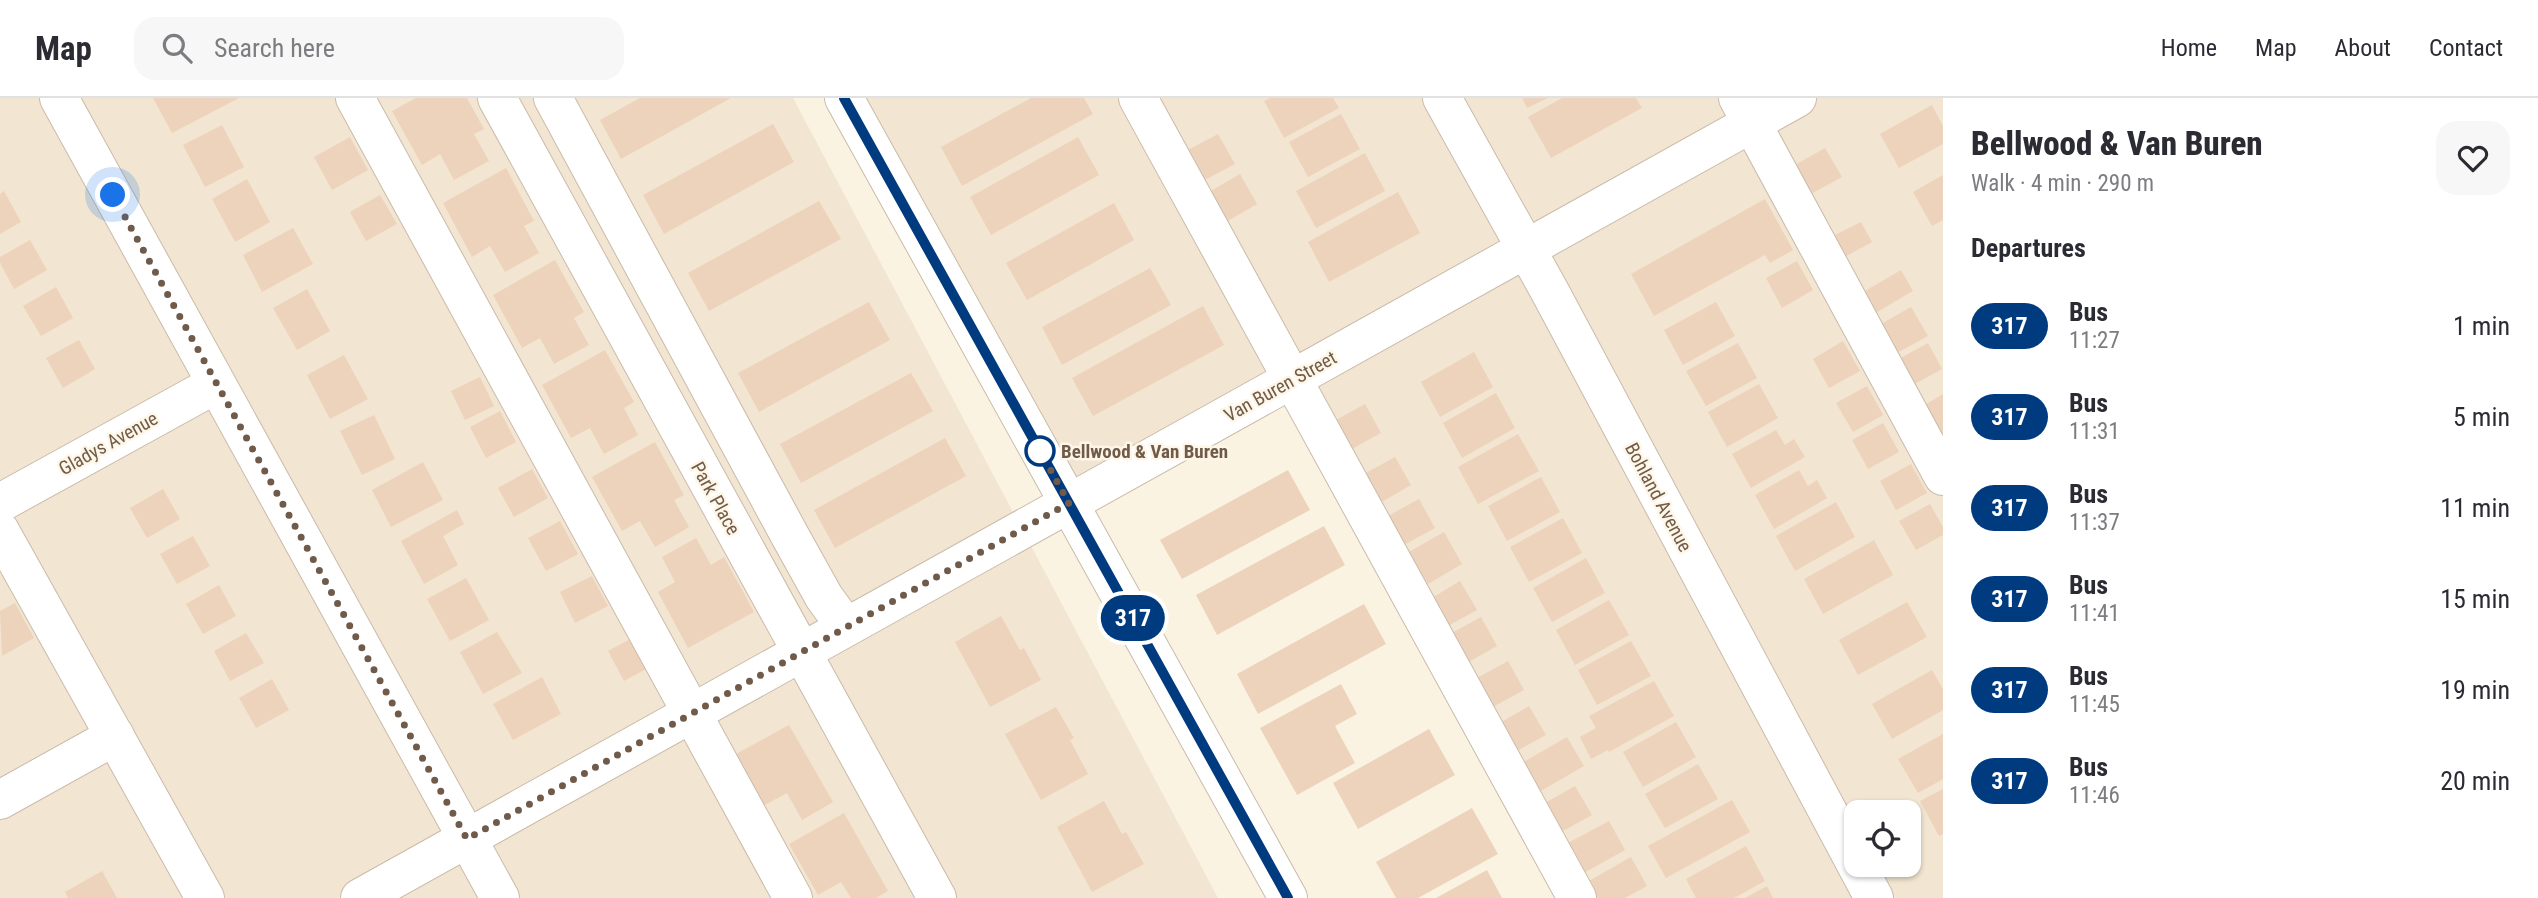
<!DOCTYPE html>
<meta charset="utf-8">
<style>
body{margin:0;font-family:"Roboto Condensed",sans-serif;background:#f7f7f7;color:#2b2b33;height:100vh;display:flex;flex-direction:column;font-size:26px;white-space:nowrap}
*{box-sizing:border-box;margin:0}
p{font-size:23px;color:#7c7c81}
.icon{flex:none;width:38px;height:38px;fill:none;stroke:currentColor;stroke-width:2;stroke-linecap:round;stroke-linejoin:round}
.map{position:relative;flex:1;overflow:hidden}
.details{display:flex;flex-direction:column;background:#fff;width:595px}
.details>*{flex:none}
.badge{padding:0 14px;border-radius:23px;font-size:24px;line-height:46px}
.buttons{position:absolute;left:1844px;top:702px;display:grid;gap:14px}
.buttons a{display:grid;place-items:center;width:77px;height:77px;border-radius:14px;background:#fff;box-shadow:0 2px 5px #0004;font-size:35px}
.you{position:absolute;width:35px;height:35px;margin:-18px;border:5px solid #fff;border-radius:50%;background:#1a73e8;box-shadow:0 0 0 10px #1a73e833}
.map>.badge{position:absolute;translate:-50% -50%;box-shadow:0 0 0 4px #fff}
h2{padding:0 28px;font-size:26px;line-height:63px}
.round{display:grid;place-items:center;flex:none;width:74px;height:74px;border-radius:21px;background:#f7f7f7}
.overview{display:flex;align-items:center;justify-content:space-between;height:119px;padding:0 28px}
h1{font-size:33px;font-weight:800;line-height:52px}
ul{padding:0;list-style:none}
li{display:flex;align-items:center;gap:21px;height:91px;padding:0 28px}
li div{flex:1}
li b{display:block;font-size:26px}
li em{font-style:normal}
li .badge{min-width:77px;font-weight:700;text-align:center}
header{display:flex;align-items:center;gap:42px;box-sizing:border-box;height:98px;padding:0 35px;background:#fff;border-bottom:2px solid #e1e1e2}
header strong{font-size:33px}
nav{display:flex;gap:38px;margin-inline-start:auto;font-size:24px}
.search{width:490px;height:63px;background:#f7f7f7;display:flex;align-items:center;gap:18px;box-sizing:border-box;padding:0 24px;border-radius:21px;color:#7c7c81;font-size:26px}
main{display:flex;flex:1;min-height:0}
.map>svg:first-child{display:block}
.residential{fill:#f2e5d1;fill-rule:evenodd}
.building{fill:#eed3bc}
.lines{fill:none;stroke-linecap:round;stroke-linejoin:round}
.minor-casing{stroke:#cabbaa;stroke-width:40}
.minor{stroke:#fff;stroke-width:38}
.line-casing{stroke:#fff;stroke-width:16}
.line{stroke:#003b80;stroke-width:10}
.walk{stroke:#705b4b;stroke-width:7;stroke-dasharray:0 12.6}
.stop-dot{fill:#fff;stroke:#003b80;stroke-width:3.5}
.labels{text-anchor:middle;stroke-width:5;stroke-linejoin:round;paint-order:stroke}
.street-label{font-size:19px;fill:#705b4b;stroke:#fef7e8}
.stop-label{font-size:19px;font-weight:bold;fill:#705b4b;stroke:#fef7e8;text-anchor:start}
</style>
<header>
<strong>Map</strong>
<div class="search"><svg class="icon" aria-label="search" viewBox="0 0 24 24"><circle cx="10" cy="10" r="6"/><path d="M15 15l6 6"/></svg>Search here</div>
<nav><a>Home</a><a>Map</a><a>About</a><a>Contact</a></nav>
</header>
<main>
<div class="map">
<svg width="1943" height="800" viewBox="0 0 1943 800">
<rect width="100%" height="100%" fill="#faf3e2"/>
<g class="residential">
<polygon points="0,0 793,0 1218,800 0,800"/>
<path d="M861,0h1082v800h-364l-279,-528 -218,117zM1857,714h52v52h-52z"/>
</g>
<g class="building">
<polygon points="153,0 239,0 172,35"/>
<polygon points="416,0 467,0 484,31 474,36 489,63 454,82 440,56 422,67 392,13"/>
<polygon points="640,0 731,0 621,61 600,22"/>
<polygon points="1031,0 1084,0 1093,16 962,88 941,49"/>
<polygon points="1270,0 1333,0 1339,10 1284,40 1264,3"/>
<polygon points="1522,0 1548,0 1527,10"/>
<polygon points="1562,0 1636,0 1642,10 1551,60 1528,19"/>
<polygon points="1932,7 1943,28 1943,46 1899,70 1880,36"/>
<polygon points="1341,16 1360,51 1308,79 1289,44"/>
<polygon points="773,26 794,64 664,136 643,97"/>
<polygon points="222,27 244,69 205,89 183,47"/>
<polygon points="1218,36 1235,66 1201,84 1184,54"/>
<polygon points="350,39 368,72 332,92 314,59"/>
<polygon points="1078,39 1099,77 991,137 970,99"/>
<polygon points="1825,50 1842,79 1811,96 1795,67"/>
<polygon points="1365,55 1385,93 1316,130 1296,93"/>
<polygon points="506,70 534,123 524,128 539,155 505,174 490,148 472,159 443,105"/>
<polygon points="1240,76 1257,106 1226,124 1209,94"/>
<polygon points="1943,77 1943,122 1932,128 1913,94"/>
<polygon points="247,81 270,124 235,144 212,101"/>
<polygon points="4,93 21,124 0,136 0,96"/>
<polygon points="1398,94 1420,135 1329,184 1308,144"/>
<polygon points="380,97 397,126 366,143 350,114"/>
<polygon points="1765,101 1793,152 1770,165 1765,157 1654,218 1631,176"/>
<polygon points="819,103 841,141 709,213 688,175"/>
<polygon points="1114,105 1134,142 1027,202 1006,165"/>
<polygon points="1861,124 1872,144 1843,160 1831,139"/>
<polygon points="293,130 313,166 262,194 243,157"/>
<polygon points="30,142 47,172 14,191 0,165 0,159"/>
<polygon points="555,162 584,214 574,220 589,247 554,266 540,240 522,250 493,197"/>
<polygon points="1797,163 1813,192 1782,210 1766,180"/>
<polygon points="1150,170 1171,207 1062,267 1042,229"/>
<polygon points="1901,172 1913,193 1872,217 1860,196"/>
<polygon points="56,189 73,220 41,238 23,208"/>
<polygon points="307,191 330,233 297,252 273,210"/>
<polygon points="869,204 890,242 759,314 738,275"/>
<polygon points="1716,204 1735,238 1683,267 1664,232"/>
<polygon points="1203,208 1224,247 1093,318 1072,280"/>
<polygon points="1911,209 1928,238 1897,255 1881,226"/>
<polygon points="79,242 95,271 63,290 46,260"/>
<polygon points="1843,243 1860,273 1829,290 1813,261"/>
<polygon points="1738,245 1757,280 1706,308 1686,273"/>
<polygon points="1928,245 1942,271 1911,288 1897,262"/>
<polygon points="605,252 634,304 624,310 638,337 604,356 590,330 571,340 542,287"/>
<polygon points="1474,254 1493,289 1440,319 1421,284"/>
<polygon points="344,257 368,301 330,321 307,277"/>
<polygon points="911,275 933,313 801,385 780,346"/>
<polygon points="480,279 494,308 465,322 451,293"/>
<polygon points="1759,286 1778,320 1727,349 1708,314"/>
<polygon points="1867,288 1883,317 1853,334 1836,305"/>
<polygon points="1496,295 1515,330 1462,360 1443,325"/>
<polygon points="1943,296 1943,335 1939,337 1923,308"/>
<polygon points="1365,306 1381,335 1350,352 1334,323"/>
<polygon points="500,313 516,344 486,360 470,329"/>
<polygon points="374,317 395,361 362,377 340,333"/>
<polygon points="1883,325 1899,354 1868,371 1852,342"/>
<polygon points="1776,332 1785,347 1794,341 1805,359 1751,390 1732,356"/>
<polygon points="1518,336 1539,373 1478,406 1458,369"/>
<polygon points="945,340 966,378 835,450 814,412"/>
<polygon points="655,344 684,397 674,402 689,429 655,449 640,423 622,433 592,379"/>
<polygon points="1395,359 1411,387 1380,405 1364,376"/>
<polygon points="423,364 443,402 391,429 372,392"/>
<polygon points="1911,366 1927,395 1896,412 1880,383"/>
<polygon points="532,371 548,400 514,419 498,390"/>
<polygon points="1288,372 1310,412 1182,481 1160,442"/>
<polygon points="1799,372 1808,388 1817,382 1827,400 1774,431 1755,397"/>
<polygon points="1541,379 1560,414 1507,443 1488,408"/>
<polygon points="163,391 180,421 147,440 130,410"/>
<polygon points="1419,401 1435,430 1404,447 1388,418"/>
<polygon points="1836,404 1855,439 1795,473 1776,438"/>
<polygon points="1930,406 1943,429 1943,437 1916,452 1899,423"/>
<polygon points="457,412 464,426 443,438 458,467 424,486 401,443"/>
<polygon points="1563,420 1582,455 1529,484 1510,449"/>
<polygon points="560,423 578,456 546,473 528,440"/>
<polygon points="1324,428 1345,467 1217,537 1196,497"/>
<polygon points="1444,434 1462,466 1428,486 1409,454"/>
<polygon points="193,438 210,468 177,486 160,456"/>
<polygon points="696,440 711,467 724,459 754,514 688,550 658,494 675,484 662,459"/>
<polygon points="1874,442 1893,477 1823,516 1804,481"/>
<polygon points="1586,460 1605,495 1552,524 1533,490"/>
<polygon points="592,478 608,508 575,525 560,494"/>
<polygon points="466,480 489,522 450,543 427,501"/>
<polygon points="1460,483 1477,512 1446,529 1430,501"/>
<polygon points="219,487 236,518 203,536 186,506"/>
<polygon points="1609,502 1629,537 1575,567 1556,532"/>
<polygon points="1907,504 1927,539 1858,577 1839,542"/>
<polygon points="15,505 34,540 2,558 0,513"/>
<polygon points="1364,506 1386,546 1258,616 1237,576"/>
<polygon points="1001,518 1020,552 1024,550 1041,582 990,609 955,544"/>
<polygon points="1481,519 1497,548 1467,565 1450,536"/>
<polygon points="497,534 522,575 483,596 460,554"/>
<polygon points="246,535 264,565 230,583 214,553"/>
<polygon points="630,541 646,571 624,583 608,553"/>
<polygon points="1631,543 1651,578 1597,607 1578,572"/>
<polygon points="1508,563 1524,592 1493,609 1477,580"/>
<polygon points="1932,572 1943,591 1943,612 1892,641 1872,606"/>
<polygon points="542,579 561,616 513,642 493,606"/>
<polygon points="272,581 289,612 256,630 239,600"/>
<polygon points="1654,583 1674,618 1609,654 1608,652 1591,661 1580,639 1596,630 1589,618"/>
<polygon points="1341,586 1357,616 1335,628 1355,665 1297,697 1260,630"/>
<polygon points="1529,608 1546,637 1515,654 1498,626"/>
<polygon points="1056,609 1074,640 1070,642 1088,676 1041,702 1005,636"/>
<polygon points="1676,624 1696,659 1643,689 1623,654"/>
<polygon points="789,627 833,704 802,722 787,695 763,708 734,657"/>
<polygon points="1429,631 1455,677 1358,731 1333,685"/>
<polygon points="1943,636 1943,681 1918,695 1898,661"/>
<polygon points="1567,639 1584,668 1539,694 1522,665"/>
<polygon points="1698,666 1718,701 1665,730 1645,696"/>
<polygon points="1575,688 1592,717 1561,734 1545,705"/>
<polygon points="1943,691 1943,736 1939,738 1920,703"/>
<polygon points="1732,702 1750,734 1666,780 1648,748"/>
<polygon points="1104,703 1122,736 1126,734 1144,766 1092,794 1057,729"/>
<polygon points="1472,710 1498,756 1418,800 1396,800 1376,764"/>
<polygon points="844,715 888,793 876,800 851,800 841,784 818,797 789,746"/>
<polygon points="1609,723 1625,752 1582,776 1566,746"/>
<polygon points="1746,748 1765,783 1734,800 1696,800 1686,781"/>
<polygon points="1631,759 1647,788 1625,800 1598,800 1589,783"/>
<polygon points="1487,772 1502,800 1436,800"/>
<polygon points="102,773 117,800 68,800 65,794"/>
<polygon points="1767,788 1773,800 1745,800"/>
</g>
<g class="lines">
<defs>
<g id="minor">
<polyline points="59,0 500,800"/>
<polyline points="355,0 793,800"/>
<polyline points="497,0 937,800"/>
<polyline points="553,0 789,436 824,499 846,529"/>
<polyline points="844,0 1288,800"/>
<polyline points="1138,0 1577,800"/>
<polyline points="1442,0 1549,192 1874,800"/>
<polyline points="1738,0 1943,378"/>
<polyline points="0,405 216,286"/>
<polyline points="0,433 205,800"/>
<polyline points="0,702 115,638"/>
<polyline points="360,800 1797,0"/>
</g>
</defs>
<use href="#minor" class="minor-casing"/>
<use href="#minor" class="minor"/>
</g>
<g class="lines">
<defs>
<polyline id="line" points="844,0 1288,800"/>
</defs>
<use href="#line" class="line-casing"/>
<use href="#line" class="line"/>
<polyline class="walk" points="113,97 467,741 1069,405 1040,353"/>
</g>
<circle class="stop-dot" cx="1040" cy="353" r="14"/>
<g class="labels">
<g class="street-label">
<text transform="translate(1280 288) rotate(-29)" y="7">Van Buren Street</text>
<text transform="translate(108 345) rotate(-29)" y="7">Gladys Avenue</text>
<text transform="translate(1659 399) rotate(62)" y="7">Bohland Avenue</text>
<text transform="translate(716 400) rotate(61)" y="7">Park Place</text>
</g>
<g class="stop-label">
<text x="1061" y="360">Bellwood &amp; Van Buren</text>
</g>
</g>
</svg>
<div class="buttons">
<a><svg class="icon" aria-label="locate" viewBox="0 0 24 24"><circle cx="12" cy="12" r="6"/><path d="M12 2v4M12 18v4M2 12h4M18 12h4"/></svg></a>
</div>
<div class="you" style="left:113px;top:97px"></div>
<b class="badge" style="left:1133px;top:520px;background:#003b80;color:#fff">317</b>
</div>
<section class="details">
<div class="overview"><div><h1>Bellwood &amp; Van Buren</h1><p>Walk · 4 min · 290 m</p></div><a class="round"><svg class="icon" aria-label="heart" viewBox="0 0 24 24"><path d="M12 20l-8-8c-3-5 5-10 8-4 3-6 11-1 8 4z"/></svg></a></div>
<h2>Departures</h2>
<ul>
<li><span class="badge" style="background:#003b80;color:#fff">317</span><div><b>Bus</b><p>11:27</p></div><em>1 min</em></li>
<li><span class="badge" style="background:#003b80;color:#fff">317</span><div><b>Bus</b><p>11:31</p></div><em>5 min</em></li>
<li><span class="badge" style="background:#003b80;color:#fff">317</span><div><b>Bus</b><p>11:37</p></div><em>11 min</em></li>
<li><span class="badge" style="background:#003b80;color:#fff">317</span><div><b>Bus</b><p>11:41</p></div><em>15 min</em></li>
<li><span class="badge" style="background:#003b80;color:#fff">317</span><div><b>Bus</b><p>11:45</p></div><em>19 min</em></li>
<li><span class="badge" style="background:#003b80;color:#fff">317</span><div><b>Bus</b><p>11:46</p></div><em>20 min</em></li>
</ul>
</section>
</main>
